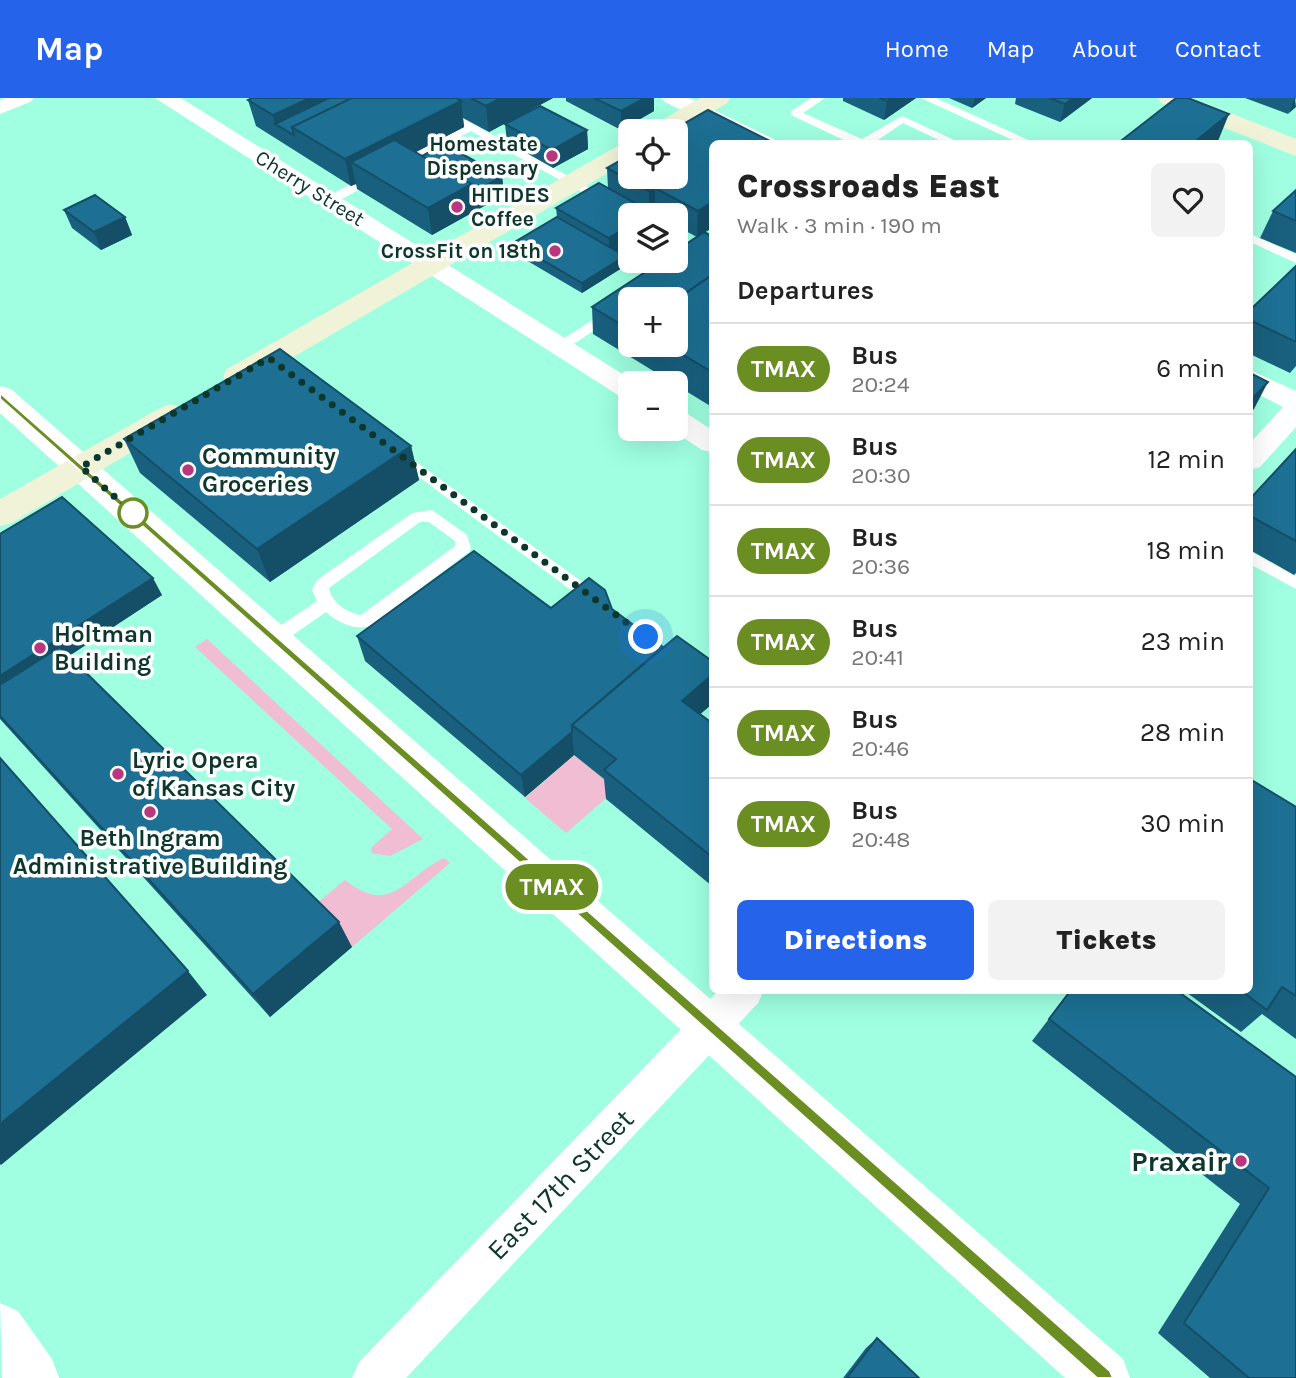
<!DOCTYPE html>
<meta charset="utf-8">
<style>
body{margin:0;font-family:Karla,sans-serif;background:#f2f2f2;color:#222;height:100vh;display:flex;flex-direction:column;font-size:26px;white-space:nowrap}
*{box-sizing:border-box;margin:0}
p{font-size:23px;color:#767676}
.icon{flex:none;width:38px;height:38px;fill:none;stroke:currentColor;stroke-width:2;stroke-linecap:round;stroke-linejoin:round}
.map{position:relative;flex:1;overflow:hidden}
.details{position:absolute;left:709px;top:42px;width:544px;height:854px;display:flex;flex-direction:column;background:#fff;border-radius:10px;box-shadow:0 7px 28px #0002}
.details>*{flex:none}
.badge{padding:0 14px;border-radius:23px;font-size:24px;line-height:46px}
.controls{position:absolute;left:618px;top:21px;display:grid;gap:14px}
.controls a{display:grid;place-items:center;width:70px;height:70px;border-radius:10px;background:#fff;box-shadow:0 7px 28px #0002;font-size:35px}
.you{position:absolute;width:35px;height:35px;margin:-18px;border:5px solid #fff;border-radius:50%;background:#1a73e8;box-shadow:0 0 0 10px #1a73e833}
.map>.badge{position:absolute;translate:-50% -50%;box-shadow:0 0 0 4px #fff}
h2{padding:0 28px;font-size:26px;line-height:63px}
.round{display:grid;place-items:center;flex:none;width:74px;height:74px;border-radius:10px;background:#f2f2f2}
.summary{display:flex;align-items:center;justify-content:space-between;height:119px;padding:0 28px}
h1{font-size:33px;font-weight:800;line-height:52px}
.primary-button{display:flex;gap:14px;margin-top:auto;padding:14px 28px}
.primary-button a{flex:1;height:80px;border-radius:10px;background:#2563eb;color:#fff;font-size:28px;font-weight:800;line-height:80px;text-align:center}
.primary-button a+a{background:#f2f2f2;color:#222}
ul{padding:0;list-style:none}
li{display:flex;align-items:center;gap:21px;height:91px;padding:0 28px;border-top:2px solid #e0e0e0}
li div{flex:1}
li b{display:block;font-size:26px}
li em{font-style:normal}
li .badge{min-width:77px;font-weight:700;text-align:center}
header{display:flex;align-items:center;gap:42px;box-sizing:border-box;height:98px;padding:0 35px;background:#2563eb;color:#fff}
header strong{font-size:33px}
nav{display:flex;gap:38px;margin-inline-start:auto;font-size:24px}
.map>svg:first-child{display:block}
.green{fill:#f1bdd3}
.lines{fill:none;stroke-linecap:round;stroke-linejoin:round}
.service{fill:#fff;fill-rule:evenodd}
.minor{fill:#fff;fill-rule:evenodd}
.tertiary{fill:#fff;fill-rule:evenodd}
.secondary{fill:#f1f3d9;fill-rule:evenodd}
.wall{fill:#19607e;fill-rule:evenodd}
.shaded-wall{fill:#144e67}
.building{fill:#1d7093;stroke:#144e67;stroke-width:2}
.line{fill:#6b8e23;stroke:#fff;stroke-width:2}
.walk{stroke:#0d372b;stroke-width:7;stroke-dasharray:0 12.6}
.poi-dot{fill:#ba377e;stroke:#fff;stroke-width:2.5}
.stop-dot{fill:#fff;stroke:#6b8e23;stroke-width:3.5}
.labels{text-anchor:middle;stroke-width:7;stroke-linejoin:round;paint-order:stroke}
.far-poi-label{font-size:21px;font-weight:bold;fill:#0d372b;stroke:#fff;text-anchor:end}
.far-street-label{font-size:21px;fill:#0d372b;stroke:#fff}
.poi-label{font-size:24px;font-weight:bold;fill:#0d372b;stroke:#fff;text-anchor:start}
.near-poi-label{font-size:28px;font-weight:bold;fill:#0d372b;stroke:#fff;text-anchor:end}
.near-street-label{font-size:28px;fill:#0d372b;stroke:#fff}
</style>
<header>
<strong>Map</strong>
<nav><a>Home</a><a>Map</a><a>About</a><a>Contact</a></nav>
</header>
<div class="map">
<svg width="1296" height="1280" viewBox="0 0 1296 1280">
<rect width="100%" height="100%" fill="#9fffe0"/>
<g class="green">
<polygon points="207,541 423,741 390,758 371,755 372,749 392,731 195,549"/>
<polygon points="574,657 617,691 566,735 525,700"/>
<path d="M444,760l6,5 -98,84 -40,-40 33,-27c47,37 59,-3 99,-22z"/>
</g>
<g class="lines">
<g class="service">
<polygon points="412,0 426,0 639,117 629,120 471,33 334,105 326,105 326,99 462,29"/>
<polygon points="811,0 825,0 803,15 862,41 902,18 963,46 947,46 903,25 872,46 852,46 791,17 791,13"/>
<polygon points="921,0 936,0 1037,46 1021,46"/>
<polygon points="1250,136 1296,156 1296,165 1250,144"/>
<polygon points="676,137 712,156 712,165 676,146"/>
<polygon points="630,198 636,201 630,201 630,208 565,252 555,252 555,246"/>
<polygon points="397,350 603,499 605,503 603,507 591,507 392,359 390,355"/>
<path d="M432,412l35,25 4,13 -2,4 -99,74c-15,5 -33,-4 -44,-14l-46,32h-12l-2,-5 2,-5 49,-33 -5,-11 5,-10 95,-67zM420,424h9l26,19v5l-94,69c-14,-2 -30,-13 -32,-27z"/>
<polygon points="1250,453 1296,478 1296,491 1250,466"/>
</g>
<g class="minor">
<polygon points="5,0 34,0 30,4 0,16 0,2"/>
<polygon points="155,0 181,0 637,285 630,285 630,302 621,299"/>
<polygon points="661,0 689,0 774,41 777,46 748,46 665,4"/>
<polygon points="1250,272 1296,293 1296,329 1260,369 1250,372 1250,345 1283,309 1250,292"/>
<polygon points="676,313 686,315 712,332 712,354 702,352 670,331 676,331"/>
<polygon points="719,892 764,892 758,905 406,1280 352,1280 359,1264"/>
</g>
<g class="tertiary">
<polygon points="0,288 11,291 1123,1261 1130,1280 1065,1280 0,315"/>
<polygon points="0,1205 18,1213 52,1261 59,1280 2,1280"/>
</g>
<g class="secondary">
<polygon points="700,0 730,0 727,5 676,35 648,33 652,28"/>
<polygon points="1158,0 1192,0 1296,41 1296,58 1161,5"/>
<polygon points="630,43 630,62 249,285 238,288 227,285 223,278 227,271 621,46"/>
<polygon points="171,306 182,310 187,317 182,324 12,425 0,428 0,401 160,310"/>
</g>
</g>
<g class="wall">
<polygon points="252,0 553,0 489,34 463,20 464,29 416,54 422,58 502,78 504,97 432,137 357,91 356,86 351,88 256,28 248,2"/>
<polygon points="566,0 654,0 654,13 621,32 566,3"/>
<polygon points="843,0 916,0 884,22 843,3"/>
<polygon points="949,0 986,0 972,10"/>
<polygon points="1016,0 1092,0 1060,24 1015,6"/>
<polygon points="1245,0 1296,0 1288,16"/>
<polygon points="505,26 587,32 588,51 553,70 507,44"/>
<path d="M712,46v84l-7,4 7,4v171l-36,-22v-2h-3l-80,-49 -1,-27 105,-70 -21,-11v-11h-46v28l-13,9 8,4v10l-43,27 -68,-40 -1,-10 44,-26 -1,-9 52,-20 -1,-20zM630,201l46,46h-46z"/>
<polygon points="1296,92 1296,155 1260,140 1273,113"/>
<polygon points="64,112 125,119 132,137 101,152 72,130"/>
<polygon points="1296,168 1296,268 1290,275 1250,256 1250,212"/>
<polygon points="124,341 411,348 419,382 270,484 140,375"/>
<polygon points="1296,351 1296,475 1294,477 1250,452 1250,401"/>
<polygon points="0,436 162,497 69,558 352,849 270,919 0,621"/>
<polygon points="551,510 612,511 663,549 712,563 712,606 700,616 712,625 712,788 606,701 604,681 574,657 525,699 365,563 357,538"/>
<polygon points="1296,709 1296,941 1262,916 1241,934 1183,892 1250,892"/>
<polygon points="1071,892 1296,979 1296,1280 1210,1280 1158,1235 1240,1106 1032,943"/>
<polygon points="877,1240 919,1280 843,1280 866,1250"/>
</g>
<g class="shaded-wall">
<polygon points="310,0 371,0 292,29 275,26 273,17"/>
<polygon points="501,0 553,0 489,34 486,8"/>
<polygon points="645,0 654,0 654,13 621,32 621,13"/>
<polygon points="892,0 916,0 884,22 887,3"/>
<polygon points="975,0 986,0 972,10"/>
<polygon points="1073,0 1092,0 1060,24 1065,6"/>
<polygon points="1295,0 1296,9 1288,16"/>
<polygon points="461,3 464,29 372,77 351,64 356,86 351,88 345,61"/>
<polygon points="1229,16 1218,43 1214,46 1192,46"/>
<polygon points="587,32 588,51 553,70 552,52"/>
<polygon points="502,78 504,97 432,137 428,110 472,86"/>
<polygon points="655,90 655,117 645,117 649,115 649,93"/>
<polygon points="712,104 712,130 697,139 698,113"/>
<polygon points="125,119 132,137 101,152 94,134"/>
<polygon points="630,127 630,145 609,158 609,140"/>
<polygon points="625,158 625,168 582,195 582,185"/>
<polygon points="1268,284 1254,311 1250,315 1250,303"/>
<polygon points="411,348 419,382 270,484 257,451"/>
<polygon points="153,480 162,497 0,603 0,578"/>
<polygon points="712,577 712,606 681,633 682,603"/>
<polygon points="572,634 574,657 525,699 521,677"/>
<polygon points="339,824 352,849 270,919 253,896"/>
<polygon points="188,873 207,897 1,1067 0,1066 0,1026"/>
</g>
<g class="building">
<polygon points="252,0 310,0 273,17 248,2"/>
<polygon points="329,0 352,0 292,29 294,37 275,26"/>
<polygon points="352,0 456,0 461,3 345,61 292,29"/>
<polygon points="471,0 501,0 486,8"/>
<polygon points="594,0 645,0 621,13"/>
<polygon points="879,0 892,0 887,3"/>
<polygon points="1050,0 1073,0 1065,6"/>
<polygon points="1176,0 1188,0 1229,16 1192,46 1117,46"/>
<polygon points="540,8 587,32 552,52 505,26"/>
<polygon points="708,12 776,46 712,46 712,104 698,113 655,90 649,93 607,70 630,57 630,79 676,79 676,33 671,33"/>
<polygon points="394,42 472,86 428,110 351,64"/>
<polygon points="444,46 502,78 473,95 472,86 422,58"/>
<polygon points="599,85 651,114 645,117 630,117 630,127 609,140 556,110"/>
<polygon points="1296,92 1296,123 1273,113"/>
<polygon points="95,97 125,119 94,134 64,112"/>
<polygon points="557,119 625,158 582,185 513,145"/>
<polygon points="704,134 712,138 712,177 676,202 630,201 630,232 592,209 662,163 676,163 676,153"/>
<polygon points="1296,168 1296,244 1250,222 1250,212"/>
<polygon points="712,177 712,274 667,247 676,247 676,202"/>
<polygon points="280,251 411,348 257,451 124,341"/>
<polygon points="1250,275 1268,284 1250,303"/>
<polygon points="1296,351 1296,443 1250,418 1250,401"/>
<polygon points="62,399 153,480 0,578 0,436"/>
<polygon points="474,453 551,510 589,480 605,492 612,511 663,549 572,627 572,634 521,677 357,538"/>
<polygon points="677,538 712,563 712,577 682,603 712,625 712,759 604,672 616,661 572,627"/>
<polygon points="60,549 339,824 253,896 0,618 0,587"/>
<polygon points="0,660 188,873 0,1026"/>
<polygon points="1250,681 1296,709 1296,898 1282,889 1267,912 1240,892 1250,892"/>
<polygon points="1071,892 1176,892 1296,979 1296,1280 1249,1280 1184,1225 1269,1090 1049,921"/>
<polygon points="877,1240 919,1280 847,1280"/>
</g>
<polygon class="line" points="0,295 1110,1273 1113,1280 1097,1280 0,301"/>
<g class="lines">
<polyline class="walk" points="133,415 81,369 269,260 646,539"/>
</g>
<g class="poi-dot">
<circle cx="552" cy="58" r="7"/>
<circle cx="457" cy="109" r="7"/>
<circle cx="555" cy="153" r="7"/>
<circle cx="188" cy="372" r="7"/>
<circle cx="40" cy="550" r="7"/>
<circle cx="118" cy="676" r="7"/>
<circle cx="150" cy="714" r="7"/>
<circle cx="1241" cy="1063" r="7"/>
</g>
<circle class="stop-dot" cx="133" cy="415" r="14"/>
<g class="labels">
<g class="far-poi-label">
<text x="538" y="53">Homestate<tspan x="538" dy="24">Dispensary</tspan></text>
<text x="471" y="104" text-anchor="start">HITIDES<tspan x="471" dy="24">Coffee</tspan></text>
<text x="541" y="160">CrossFit on 18th</text>
</g>
<g class="far-street-label">
<text transform="translate(310 90) rotate(32)" y="7">Cherry Street</text>
</g>
<g class="poi-label">
<text x="202" y="366">Community<tspan x="202" dy="28">Groceries</tspan></text>
<text x="54" y="544">Holtman<tspan x="54" dy="28">Building</tspan></text>
<text x="132" y="670">Lyric Opera<tspan x="132" dy="28">of Kansas City</tspan></text>
<text x="150" y="748" text-anchor="middle">Beth Ingram<tspan x="150" dy="28">Administrative Building</tspan></text>
</g>
<g class="near-poi-label">
<text x="1227" y="1073">Praxair</text>
</g>
<g class="near-street-label">
<text transform="translate(560 1086) rotate(-46)" y="10">East 17th Street</text>
</g>
</g>
</svg>
<div class="controls">
<a><svg class="icon" aria-label="locate" viewBox="0 0 24 24"><circle cx="12" cy="12" r="6"/><path d="M12 2v4M12 18v4M2 12h4M18 12h4"/></svg></a>
<a><svg class="icon" aria-label="layers" viewBox="0 0 24 24"><path d="M12 4l9 5-9 5-9-5zM3 14l9 5 9-5"/></svg></a>
<a>+</a>
<a>−</a>
</div>
<div class="you" style="left:646px;top:539px"></div>
<b class="badge" style="left:552px;top:789px;background:#6b8e23;color:#fff">TMAX</b>
<section class="details">
<div class="summary"><div><h1>Crossroads East</h1><p>Walk · 3 min · 190 m</p></div><a class="round"><svg class="icon" aria-label="heart" viewBox="0 0 24 24"><path d="M12 20l-8-8c-3-5 5-10 8-4 3-6 11-1 8 4z"/></svg></a></div>
<h2>Departures</h2>
<ul>
<li><span class="badge" style="background:#6b8e23;color:#fff">TMAX</span><div><b>Bus</b><p>20:24</p></div><em>6 min</em></li>
<li><span class="badge" style="background:#6b8e23;color:#fff">TMAX</span><div><b>Bus</b><p>20:30</p></div><em>12 min</em></li>
<li><span class="badge" style="background:#6b8e23;color:#fff">TMAX</span><div><b>Bus</b><p>20:36</p></div><em>18 min</em></li>
<li><span class="badge" style="background:#6b8e23;color:#fff">TMAX</span><div><b>Bus</b><p>20:41</p></div><em>23 min</em></li>
<li><span class="badge" style="background:#6b8e23;color:#fff">TMAX</span><div><b>Bus</b><p>20:46</p></div><em>28 min</em></li>
<li><span class="badge" style="background:#6b8e23;color:#fff">TMAX</span><div><b>Bus</b><p>20:48</p></div><em>30 min</em></li>
</ul>
<div class="primary-button"><a>Directions</a><a>Tickets</a></div>
</section>
</div>
